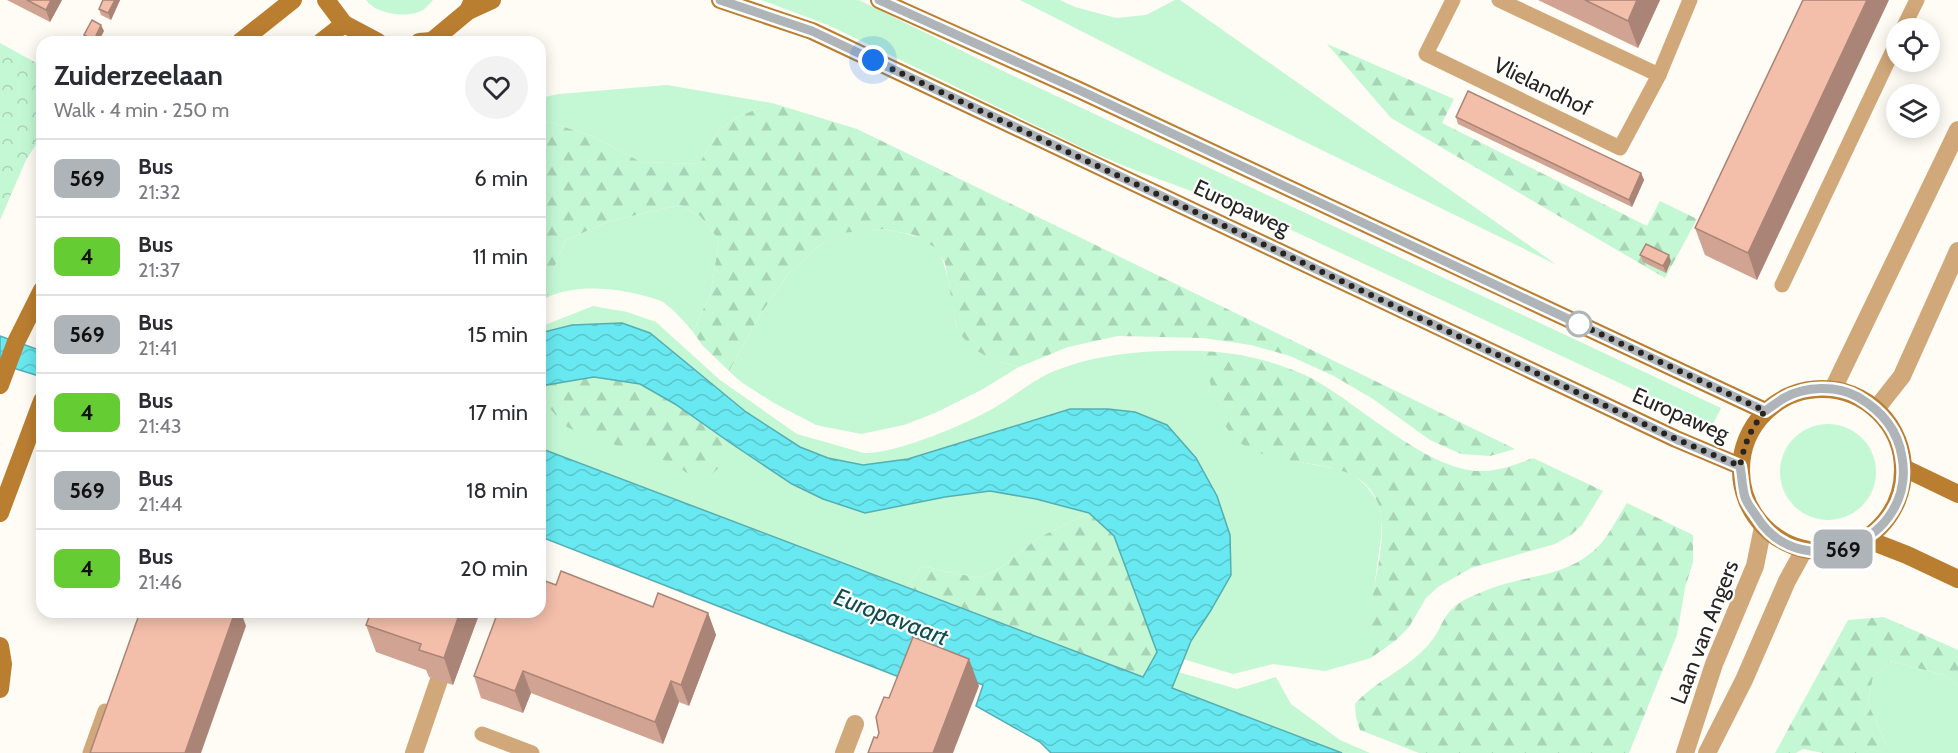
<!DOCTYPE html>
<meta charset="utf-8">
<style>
body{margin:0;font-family:Cabin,sans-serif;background:#f2f2f3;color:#2b2b33;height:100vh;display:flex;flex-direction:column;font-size:22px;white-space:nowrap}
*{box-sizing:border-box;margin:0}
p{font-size:20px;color:#7c7c81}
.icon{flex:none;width:33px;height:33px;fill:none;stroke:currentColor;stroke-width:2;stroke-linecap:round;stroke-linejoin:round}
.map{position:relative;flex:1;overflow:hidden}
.drawer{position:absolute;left:36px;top:36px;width:510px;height:582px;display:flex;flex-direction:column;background:#fff;border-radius:18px;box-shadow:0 3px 15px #0003}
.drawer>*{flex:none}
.badge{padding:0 12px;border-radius:9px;font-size:21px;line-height:39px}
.tools{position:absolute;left:1886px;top:18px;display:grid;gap:12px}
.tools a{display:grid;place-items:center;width:54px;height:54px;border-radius:50%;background:#fff;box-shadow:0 3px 15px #0003;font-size:30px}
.you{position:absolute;width:30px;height:30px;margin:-15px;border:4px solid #fff;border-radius:50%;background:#1a73e8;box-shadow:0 0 0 9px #1a73e833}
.map>.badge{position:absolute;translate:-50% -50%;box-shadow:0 0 0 3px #fff}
.round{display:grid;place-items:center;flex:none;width:63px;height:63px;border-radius:32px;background:#f2f2f3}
.summary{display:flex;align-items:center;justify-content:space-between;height:102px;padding:0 18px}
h1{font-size:28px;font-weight:800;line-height:45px}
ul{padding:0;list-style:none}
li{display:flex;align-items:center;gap:18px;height:78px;padding:0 18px;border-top:2px solid #e1e1e2}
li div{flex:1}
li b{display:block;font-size:22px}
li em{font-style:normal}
li .badge{min-width:66px;font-weight:700;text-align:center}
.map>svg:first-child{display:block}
.grass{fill:#c4f8d4}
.forest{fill:url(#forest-firs)}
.park{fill:url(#park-crowns)}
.water{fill:url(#water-waves);stroke:#54aeb2;stroke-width:1.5}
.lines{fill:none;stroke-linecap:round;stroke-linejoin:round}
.service{stroke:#d1a87a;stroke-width:15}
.minor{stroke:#d1a87a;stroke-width:18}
.tertiary{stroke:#d1a87a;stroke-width:18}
.secondary{stroke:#ba7e31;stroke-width:18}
.wall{fill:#d1a392}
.shaded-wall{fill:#aa8577}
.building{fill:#f3beaa;stroke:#aa8577;stroke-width:1.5}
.line-casing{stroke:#fff;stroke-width:14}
.line{stroke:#afb4b9;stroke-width:9}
.walk{stroke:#272522;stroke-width:6;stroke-dasharray:0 10.8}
.stop-dot{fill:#fff;stroke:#afb4b9;stroke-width:3}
.labels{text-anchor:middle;stroke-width:4.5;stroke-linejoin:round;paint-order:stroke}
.street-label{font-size:22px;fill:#272522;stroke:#fff}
.water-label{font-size:24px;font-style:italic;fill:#124b4f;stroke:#fff}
</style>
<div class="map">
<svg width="1958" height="753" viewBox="0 0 1958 753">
<defs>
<pattern id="forest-firs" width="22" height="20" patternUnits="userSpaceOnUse" patternTransform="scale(1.5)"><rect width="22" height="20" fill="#c4f8d4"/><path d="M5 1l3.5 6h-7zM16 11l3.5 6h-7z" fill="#a8d4b6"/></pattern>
<pattern id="park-crowns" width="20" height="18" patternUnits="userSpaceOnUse" patternTransform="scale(1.5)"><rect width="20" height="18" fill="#c4f8d4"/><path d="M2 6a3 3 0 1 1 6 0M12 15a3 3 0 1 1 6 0" fill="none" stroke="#a8d4b6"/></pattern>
<pattern id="water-waves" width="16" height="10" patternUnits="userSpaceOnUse" patternTransform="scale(1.5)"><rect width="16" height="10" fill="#68e8f0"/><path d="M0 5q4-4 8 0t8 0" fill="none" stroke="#5ac7ce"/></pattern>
</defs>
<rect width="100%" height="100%" fill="#fffbf5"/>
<g class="grass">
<path d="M366,0h67c-3,3 -7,8 -10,10 -16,9 -47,4 -57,-10z"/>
<polygon points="761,0 859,0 1001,70 1721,408 1712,426 1270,220 1137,171 1089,151 828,25"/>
<polygon points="1020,0 1060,0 1075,7 1116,18 1146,15 1175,0 1180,0 1557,265 1164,73"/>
<polygon points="667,85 772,103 737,117 719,130 699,164 641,162 592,136 540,119 540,98 559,94"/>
<path d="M680,205l20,11 19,24 -8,52 -18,40c-9,-11 -19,-22 -30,-30 -5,-3 -12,-4 -18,-6 -31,-8 -67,-12 -97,1l3,-22 15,-35 44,-19z"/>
<path d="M883,229c18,4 40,6 53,19 11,11 18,64 21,82l42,32 20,5 -36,22 -48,24 -31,12 -43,9 -45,-9 -42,-22 -33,-21 -12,-11 31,-56 28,-41 32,-29 22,-13z"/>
<path d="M593,306l34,6 29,10 64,58 77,54 67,19c32,1 102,-29 130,-45 19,-11 43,-31 63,-38 47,-18 96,-20 145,-19l17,59 41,43 18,5 60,11 16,6 13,12 11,15 4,16 -1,19 -9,67 -1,54 -46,13 -52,-7 -40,10 -50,-15c13,-29 32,-56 48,-84l-161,-166 -162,50 -45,6 -35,-7 -28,-11 -54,-35 -174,-87 -32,8v-6z"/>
<polygon points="540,386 675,404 732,444 792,484 823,499 865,513 945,497 990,491 1036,499 1089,513 1038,538 1000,568 978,578 922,566 906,587 540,448"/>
<circle cx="1828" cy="472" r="48"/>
<polygon points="1890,661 1944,675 1958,685 1958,753 1887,753 1887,746 1868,703 1873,677"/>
<polygon points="1178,672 1237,689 1276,677 1291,704 1340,740 1370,753 1342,753 1172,688"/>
</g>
<g class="forest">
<polygon points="1327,44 1454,99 1442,123 1647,226 1660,201 1697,219 1665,278 1391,118"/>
<polygon points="772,103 857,129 1515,449 1490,456 1461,454 1430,440 1373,399 1334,376 1290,356 1251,345 1203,338 1118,336 1068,347 1019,367 999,362 984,355 971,347 957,330 945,263 936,248 914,235 883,229 841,233 820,245 788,274 760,315 729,371 703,346 693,332 711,292 719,240 700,216 680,205 610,221 566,240 551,275 548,297 540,300 540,119 592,136 641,162 699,164 719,130 737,117"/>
<path d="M1202,351c34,1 72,10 103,24 52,25 123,99 179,96 18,-1 33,-7 49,-13l70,33 -21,34 -11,10 -16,9 -84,24 -33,19 -12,11 -17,29 -13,13 -25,18c-1,-18 -1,-37 1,-55 3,-30 17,-71 6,-100 -23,-59 -116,-23 -150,-73 -13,-20 -19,-55 -26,-79z"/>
<polygon points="594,377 640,384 675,404 724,439 728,458 704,483 669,462 584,435 567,427 540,398 540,386"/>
<path d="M1627,503l66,32v27l-8,26 -8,47 -48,118h-210l-59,-23 -4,-13 -1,-13c21,-24 53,-35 74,-60 15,-17 12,-32 37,-45 9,-4 20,-9 29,-12 38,-13 79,-11 108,-46 9,-11 16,-26 24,-38z"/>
<polygon points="1089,513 1114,536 1157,652 1144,677 906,587 922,566 978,578 1000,568 1038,538"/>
<polygon points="1884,617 1958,650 1958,685 1944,675 1890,661 1873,677 1868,703 1887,746 1887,753 1823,753 1803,749 1796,753 1775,753 1848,620"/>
</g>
<polygon class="park" points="0,43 42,66 42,135 26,160 0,220"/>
<g class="water">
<polygon points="622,323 650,333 746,412 800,447 828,458 863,465 908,459 1070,409 1108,409 1135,412 1167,425 1196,458 1217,496 1230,535 1231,575 1211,610 1191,641 1172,688 1342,753 1051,753 1040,742 976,706 983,685 925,663 917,684 544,538 540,540 540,448 1143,677 1157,652 1114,536 1089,513 1036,499 990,491 945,497 865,513 823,499 792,484 732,444 675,404 640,384 594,377 540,386 540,333 572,325"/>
<polygon points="0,336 42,351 42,377 0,364"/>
</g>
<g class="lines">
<g class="service">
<polyline points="1453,0 1426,54 1620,148 1659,75 1690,0"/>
<polyline points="1499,0 1659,75"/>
<polyline points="1903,28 1917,0"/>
<polyline points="1782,285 1896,44"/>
<polyline points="482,734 532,753"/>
<polyline points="90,753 105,711"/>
</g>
<g class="minor">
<polyline points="414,753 439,680"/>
<polyline points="844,753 855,724"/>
<polyline points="1685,753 1714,664 1755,566 1763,527"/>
<polyline points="1707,753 1744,680 1787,581 1804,550"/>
</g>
<g class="tertiary">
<polyline points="1833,389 1958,130"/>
<polyline points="1876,409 1902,376 1958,251"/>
</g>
<g class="secondary">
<polyline points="326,0 344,24 378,42"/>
<polyline points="720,0 812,31 1676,439 1740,466"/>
<polyline points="879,0 1079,90 1765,411"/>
<polyline points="468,11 492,0"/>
<polyline points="240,42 293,0"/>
<polyline points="321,42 344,24"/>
<polyline points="419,42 432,41 468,11 473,0"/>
<polyline points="0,385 16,342 42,290"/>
<circle cx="1822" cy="470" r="81"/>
<polyline points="1904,468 1958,494"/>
<polyline points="0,513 42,401"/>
<polyline points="1866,539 1907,555 1958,579"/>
<polyline points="0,646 3,664 0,689"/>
</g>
</g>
<g class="wall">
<polygon points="7,0 62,0 50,22"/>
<polygon points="103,0 120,0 111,20 101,15 99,9"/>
<polygon points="1538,0 1660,0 1638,48"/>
<polygon points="1803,0 1757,280 1705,255 1695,228"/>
<polygon points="104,31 98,42 87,42 84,35"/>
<polygon points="1456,117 1641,173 1644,180 1632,207 1458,124"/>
<polygon points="1640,255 1671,261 1666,273 1643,262"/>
<polygon points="556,585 653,607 708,613 716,635 689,706 679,702 663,744 531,693 523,713 481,698 474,676"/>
<polygon points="371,612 480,612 453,685 429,677 426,670 376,652 366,625"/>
</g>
<g class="shaded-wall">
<polygon points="51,0 62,0 50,22 46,10"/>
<polygon points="115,0 120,0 111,20 108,13"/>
<polygon points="1637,0 1660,0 1638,48 1628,21"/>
<polygon points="1867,0 1889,0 1757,280 1748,253"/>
<polygon points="101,25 104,31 98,42 94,42 94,40"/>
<polygon points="1641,173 1644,180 1632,207 1629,200"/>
<polygon points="1669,255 1671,261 1666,273 1663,266"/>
<polygon points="235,612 241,612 246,626 201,753 185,753"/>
<polygon points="460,612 480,612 453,685 444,658"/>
<polygon points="708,613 716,635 689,706 681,685"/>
<polygon points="969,659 979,686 953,753 933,753"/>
<polygon points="523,671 531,693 523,713 515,691"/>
<polygon points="671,681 679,702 663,744 655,722"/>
</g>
<g class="building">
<polygon points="27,0 51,0 46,10"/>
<polygon points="103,0 115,0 108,13 99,9"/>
<polygon points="1585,0 1637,0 1628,21"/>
<polygon points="1803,0 1867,0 1748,253 1695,228"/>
<polygon points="92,20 101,25 94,40 84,35"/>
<polygon points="1468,91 1641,173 1629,200 1456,117"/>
<polygon points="1646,244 1669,255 1663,266 1640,255"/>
<polygon points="561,571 653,607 658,593 708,613 681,685 671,681 655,722 523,671 515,691 474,676 498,612 540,612 540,579 556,585"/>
<polygon points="140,612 235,612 185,753 90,753"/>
<polygon points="371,612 460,612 444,658 419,650 421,644 366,625"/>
<polygon points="913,637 969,659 933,753 868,753 874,737 877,738 879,733 876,717 884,697 889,698"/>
</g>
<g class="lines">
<defs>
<path id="line" d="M720,0l92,31 864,408 64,27c2,10 2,22 5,31 2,7 8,14 12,20 44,70 160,25 145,-60 -4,-26 -20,-46 -44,-60 -21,-12 -53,-11 -74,1 -7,4 -13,9 -19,13l-686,-321 -200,-90"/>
</defs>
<use href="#line" class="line-casing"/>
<use href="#line" class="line"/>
<path class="walk" d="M873,60l803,379 64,27c5,-24 10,-36 25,-55l-190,-89 4,2"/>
</g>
<circle class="stop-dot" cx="1579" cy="324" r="12"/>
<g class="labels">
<g class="street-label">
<text transform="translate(1543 86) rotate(26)" y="8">Vlielandhof</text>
<text transform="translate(1242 207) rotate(25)" y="8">Europaweg</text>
<text transform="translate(1681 414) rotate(24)" y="8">Europaweg</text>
<text transform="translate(1704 632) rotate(-69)" y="8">Laan van Angers</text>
</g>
<g class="water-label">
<text transform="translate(891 617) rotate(21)" y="8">Europavaart</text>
</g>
</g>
</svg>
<div class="tools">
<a><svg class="icon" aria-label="locate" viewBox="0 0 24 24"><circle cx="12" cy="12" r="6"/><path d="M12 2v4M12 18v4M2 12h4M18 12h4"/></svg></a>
<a><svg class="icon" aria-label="layers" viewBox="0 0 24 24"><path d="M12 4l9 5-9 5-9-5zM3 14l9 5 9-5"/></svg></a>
</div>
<div class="you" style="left:873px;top:60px"></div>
<b class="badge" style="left:1843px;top:549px;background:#afb4b9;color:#111">569</b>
<section class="drawer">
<div class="summary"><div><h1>Zuiderzeelaan</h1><p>Walk · 4 min · 250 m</p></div><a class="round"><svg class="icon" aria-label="heart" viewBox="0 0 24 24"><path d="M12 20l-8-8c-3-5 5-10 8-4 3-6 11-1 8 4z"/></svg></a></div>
<ul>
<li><span class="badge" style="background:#afb4b9;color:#111">569</span><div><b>Bus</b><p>21:32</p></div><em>6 min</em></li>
<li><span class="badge" style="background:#6c3;color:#111">4</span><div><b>Bus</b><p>21:37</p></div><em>11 min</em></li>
<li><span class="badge" style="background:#afb4b9;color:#111">569</span><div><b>Bus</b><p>21:41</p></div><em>15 min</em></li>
<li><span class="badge" style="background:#6c3;color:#111">4</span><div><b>Bus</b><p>21:43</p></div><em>17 min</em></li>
<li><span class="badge" style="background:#afb4b9;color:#111">569</span><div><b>Bus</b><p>21:44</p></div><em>18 min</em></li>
<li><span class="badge" style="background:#6c3;color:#111">4</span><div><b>Bus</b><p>21:46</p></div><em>20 min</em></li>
</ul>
</section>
</div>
